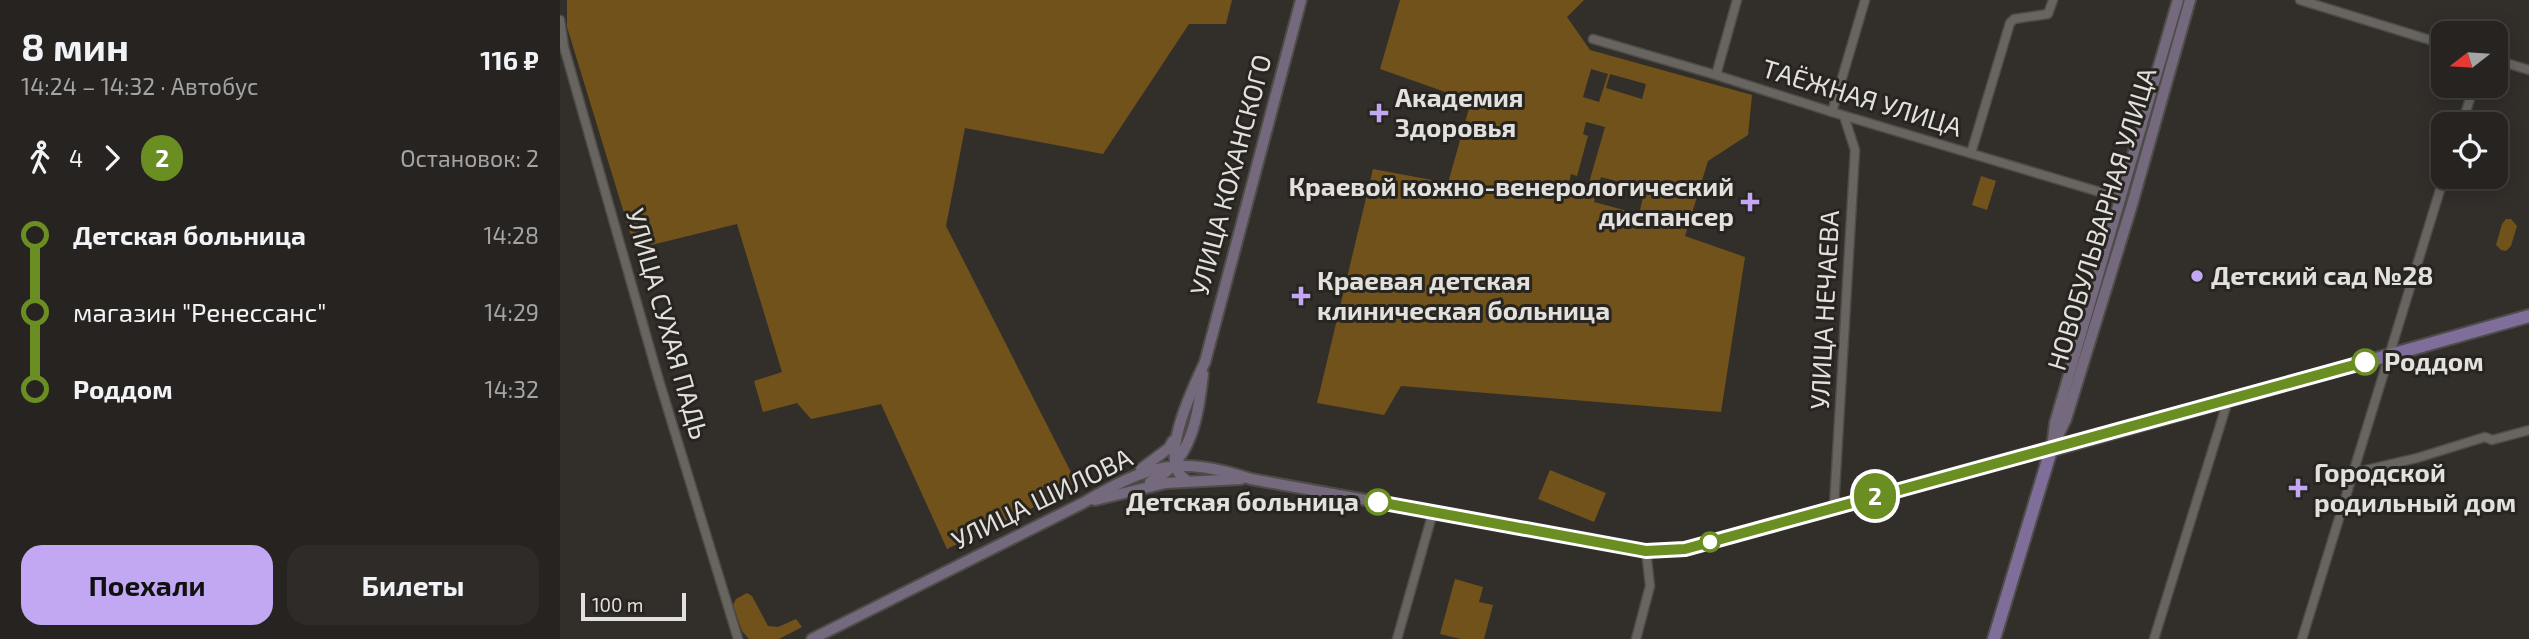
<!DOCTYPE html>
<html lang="ru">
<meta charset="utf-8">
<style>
body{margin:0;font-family:"Exo 2",sans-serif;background:#2e2b29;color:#f1f3f6;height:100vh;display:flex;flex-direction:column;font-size:26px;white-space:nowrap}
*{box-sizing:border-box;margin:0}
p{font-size:23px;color:#a4a4a5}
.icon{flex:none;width:38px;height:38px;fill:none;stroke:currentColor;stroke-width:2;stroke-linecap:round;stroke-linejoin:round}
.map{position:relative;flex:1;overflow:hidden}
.side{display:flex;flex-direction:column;background:#262320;width:560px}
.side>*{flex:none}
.badge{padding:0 14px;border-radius:23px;font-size:24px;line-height:46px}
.needle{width:46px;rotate:253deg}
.buttons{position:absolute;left:1871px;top:21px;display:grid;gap:14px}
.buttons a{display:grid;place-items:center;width:77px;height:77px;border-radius:14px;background:#262320;box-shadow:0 4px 18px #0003,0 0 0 2px #42403e;font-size:35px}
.scale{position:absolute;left:21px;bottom:18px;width:105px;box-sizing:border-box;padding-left:7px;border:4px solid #e3e1de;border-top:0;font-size:19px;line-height:24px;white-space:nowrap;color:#e3e1de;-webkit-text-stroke:5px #282521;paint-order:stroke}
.map>.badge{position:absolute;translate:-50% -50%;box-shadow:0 0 0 4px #fff}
.legs{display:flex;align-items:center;gap:10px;height:77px;padding:0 21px;font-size:23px}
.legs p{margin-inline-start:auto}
.head{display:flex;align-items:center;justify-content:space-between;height:119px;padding:0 21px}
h1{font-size:38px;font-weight:700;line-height:52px}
.primary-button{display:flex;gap:14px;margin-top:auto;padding:14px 21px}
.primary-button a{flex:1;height:80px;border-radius:21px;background:#c2a8f2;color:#111;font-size:28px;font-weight:700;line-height:80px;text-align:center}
.primary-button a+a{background:#2e2b29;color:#f1f3f6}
ul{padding:0 21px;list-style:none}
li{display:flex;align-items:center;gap:24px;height:77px;font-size:26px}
li i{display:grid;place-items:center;width:10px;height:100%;margin:0 9px;background:currentColor}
li i::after{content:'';width:18px;height:18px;margin:-9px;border:5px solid;border-radius:50%;background:#262320}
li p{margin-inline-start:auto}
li:first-child i{background:linear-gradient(#0000 50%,currentColor 0)}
li:last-child i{background:linear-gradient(currentColor 50%,#0000 0)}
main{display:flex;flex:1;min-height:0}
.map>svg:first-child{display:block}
.green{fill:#71521a;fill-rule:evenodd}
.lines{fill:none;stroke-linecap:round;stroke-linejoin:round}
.street-casing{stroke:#4e4c48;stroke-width:11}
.secondary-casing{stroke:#4e4c48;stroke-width:14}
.primary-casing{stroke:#4e4c48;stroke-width:16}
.street{stroke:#686560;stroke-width:8}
.secondary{stroke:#74697d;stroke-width:10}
.primary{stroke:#7f6d9a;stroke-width:12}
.line-1-casing{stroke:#fff;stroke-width:16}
.line-1{stroke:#6b8e23;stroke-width:10}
.poi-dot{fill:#c2a8f2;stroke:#282521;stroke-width:2.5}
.stop-1-dot{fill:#fff;stroke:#6b8e23;stroke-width:3.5}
.labels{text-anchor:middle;stroke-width:6;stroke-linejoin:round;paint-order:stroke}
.poi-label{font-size:26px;font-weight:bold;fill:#e3e1de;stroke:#282521;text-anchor:start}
.street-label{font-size:26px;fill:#e3e1de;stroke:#282521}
.stop-label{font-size:26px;font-weight:bold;fill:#e3e1de;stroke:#282521;text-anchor:start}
</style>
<main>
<section class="side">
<div class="head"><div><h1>8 мин</h1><p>14:24 – 14:32 · Автобус</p></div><b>116 ₽</b></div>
<div class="legs"><svg class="icon" aria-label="walk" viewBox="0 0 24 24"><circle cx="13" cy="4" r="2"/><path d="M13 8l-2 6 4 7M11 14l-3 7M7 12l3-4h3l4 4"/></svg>4<svg class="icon" aria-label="forward" viewBox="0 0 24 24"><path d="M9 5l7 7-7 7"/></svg><b class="badge" style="background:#6b8e23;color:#fff">2</b><p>Остановок: 2</p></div>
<ul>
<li><i style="color:#6b8e23"></i><b>Детская больница</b><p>14:28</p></li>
<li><i style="color:#6b8e23"></i><span>магазин &quot;Ренессанс&quot;</span><p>14:29</p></li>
<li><i style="color:#6b8e23"></i><b>Роддом</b><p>14:32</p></li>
</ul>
<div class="primary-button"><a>Поехали</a><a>Билеты</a></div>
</section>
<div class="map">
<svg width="1969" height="639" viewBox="0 0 1969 639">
<rect width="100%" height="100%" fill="#322f2b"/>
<g class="green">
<polygon points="7,0 672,0 666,24 629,24 543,154 405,128 386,226 518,486 387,549 321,404 251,419 237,403 203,412 194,381 222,372 177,224 75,249 7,27"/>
<path d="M840,0h184l-17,17 23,33 162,45 -4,40 -40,26 -23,75 60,21 -24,155 -320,-26 -17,29 -67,-12 56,-234 75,14 23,-82 -91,-32zM1031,69l17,5 -9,28 -16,-5zM1050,74l36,10 -4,15 -36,-11zM1026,122l19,5 -19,66 -18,-6 3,-13 6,2 11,-40 -5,-2zM1041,177l44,12 -6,25 -45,-12z"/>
<polygon points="1421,176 1436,181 1427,210 1412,205"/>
<polygon points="1946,219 1951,219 1957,226 1951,246 1946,251 1941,250 1936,245 1942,224"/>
<polygon points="990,470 1046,493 1034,522 978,499"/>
<polygon points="895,579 923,587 919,602 933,605 924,639 901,639 880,634"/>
<polygon points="187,593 192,596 208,626 218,627 236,619 242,627 219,639 189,639 182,631 173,605 176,599"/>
</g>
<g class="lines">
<defs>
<g id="street">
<polyline points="1740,0 1883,44"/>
<polyline points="0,20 4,47 98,377 178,639"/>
<polyline points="1033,39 1156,75 1272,112 1560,198"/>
<polyline points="1936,60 1969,70"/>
<polyline points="1156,75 1177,0"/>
<polyline points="1272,112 1305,0"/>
<polyline points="1902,124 1914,86"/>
<polyline points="1411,153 1450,23 1454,19 1488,14 1493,0"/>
<polyline points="1793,473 1857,458 1925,437 1932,440 1969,430"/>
<polyline points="1274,507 1295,150 1284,116"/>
<polyline points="837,639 873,512"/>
<polyline points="1076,639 1090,586 1086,551"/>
<polyline points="1594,639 1668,400"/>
<polyline points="1742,639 1884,177"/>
</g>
<g id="secondary">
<polyline points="1493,440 1495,423 1618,0"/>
<polyline points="1491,450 1506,419 1571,208 1630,0"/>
<polyline points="581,469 609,448 613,441"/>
<path d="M626,480c-30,-18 8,-94 19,-118l96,-362"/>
<path d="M590,482c42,-19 48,-67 53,-108"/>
<polyline points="535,500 606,483 681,479"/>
<path d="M252,639l271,-136c65,-38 94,-48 168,-24l395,72 45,-4 330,-92 30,-5"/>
</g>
<polyline id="primary" points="1434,639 1491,450 1969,316"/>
</defs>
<use href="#street" class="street-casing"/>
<use href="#secondary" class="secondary-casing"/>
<use href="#primary" class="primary-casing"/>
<use href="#street" class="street"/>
<use href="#secondary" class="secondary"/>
<use href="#primary" class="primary"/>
</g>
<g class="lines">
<defs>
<polyline id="line-1" points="818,502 1086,551 1125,549 1805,362"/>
</defs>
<use href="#line-1" class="line-1-casing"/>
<use href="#line-1" class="line-1"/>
</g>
<g class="poi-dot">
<path d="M815.5 102.5h7v7h7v7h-7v7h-7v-7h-7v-7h7z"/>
<path d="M1186.5 191.5h7v7h7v7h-7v7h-7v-7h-7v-7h7z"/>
<circle cx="1637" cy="276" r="7"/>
<path d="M737.5 285.5h7v7h7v7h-7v7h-7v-7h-7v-7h7z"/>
<path d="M1734.5 477.5h7v7h7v7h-7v7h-7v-7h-7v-7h7z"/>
</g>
<g class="stop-1-dot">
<circle cx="1805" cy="362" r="12"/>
<circle cx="818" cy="502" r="12"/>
<circle cx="1150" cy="542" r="9"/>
</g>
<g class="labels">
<g class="poi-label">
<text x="835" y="107">Академия<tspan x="835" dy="30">Здоровья</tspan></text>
<text x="1174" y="196" text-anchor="end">Краевой кожно-венерологический<tspan x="1174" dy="30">диспансер</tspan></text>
<text x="1651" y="285">Детский сад №28</text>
<text x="757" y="290">Краевая детская<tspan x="757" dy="30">клиническая больница</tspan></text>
<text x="1754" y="482">Городской<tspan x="1754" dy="30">родильный дом</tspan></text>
</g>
<g class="street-label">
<text transform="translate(1302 98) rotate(17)" y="9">ТАЁЖНАЯ УЛИЦА</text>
<text transform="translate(671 175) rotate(-75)" y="9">УЛИЦА КОХАНСКОГО</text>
<text transform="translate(1542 219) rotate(-73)" y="9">НОВОБУЛЬВАРНАЯ УЛИЦА</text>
<text transform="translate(1265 310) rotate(-87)" y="9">УЛИЦА НЕЧАЕВА</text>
<text transform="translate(107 324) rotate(74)" y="9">УЛИЦА СУХАЯ ПАДЬ</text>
<text transform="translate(482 499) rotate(-26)" y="9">УЛИЦА ШИЛОВА</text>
</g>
<g class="stop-label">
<text x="1824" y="371">Роддом</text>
<text x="799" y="511" text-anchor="end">Детская больница</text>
</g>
</g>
</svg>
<div class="buttons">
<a><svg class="needle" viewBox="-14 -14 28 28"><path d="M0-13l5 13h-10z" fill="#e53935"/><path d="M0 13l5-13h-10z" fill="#a4a4a5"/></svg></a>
<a><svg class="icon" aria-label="locate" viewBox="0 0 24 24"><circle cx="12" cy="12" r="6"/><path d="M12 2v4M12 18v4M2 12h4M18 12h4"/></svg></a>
</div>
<div class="scale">100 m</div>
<b class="badge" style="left:1315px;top:496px;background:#6b8e23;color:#fff">2</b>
</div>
</main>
